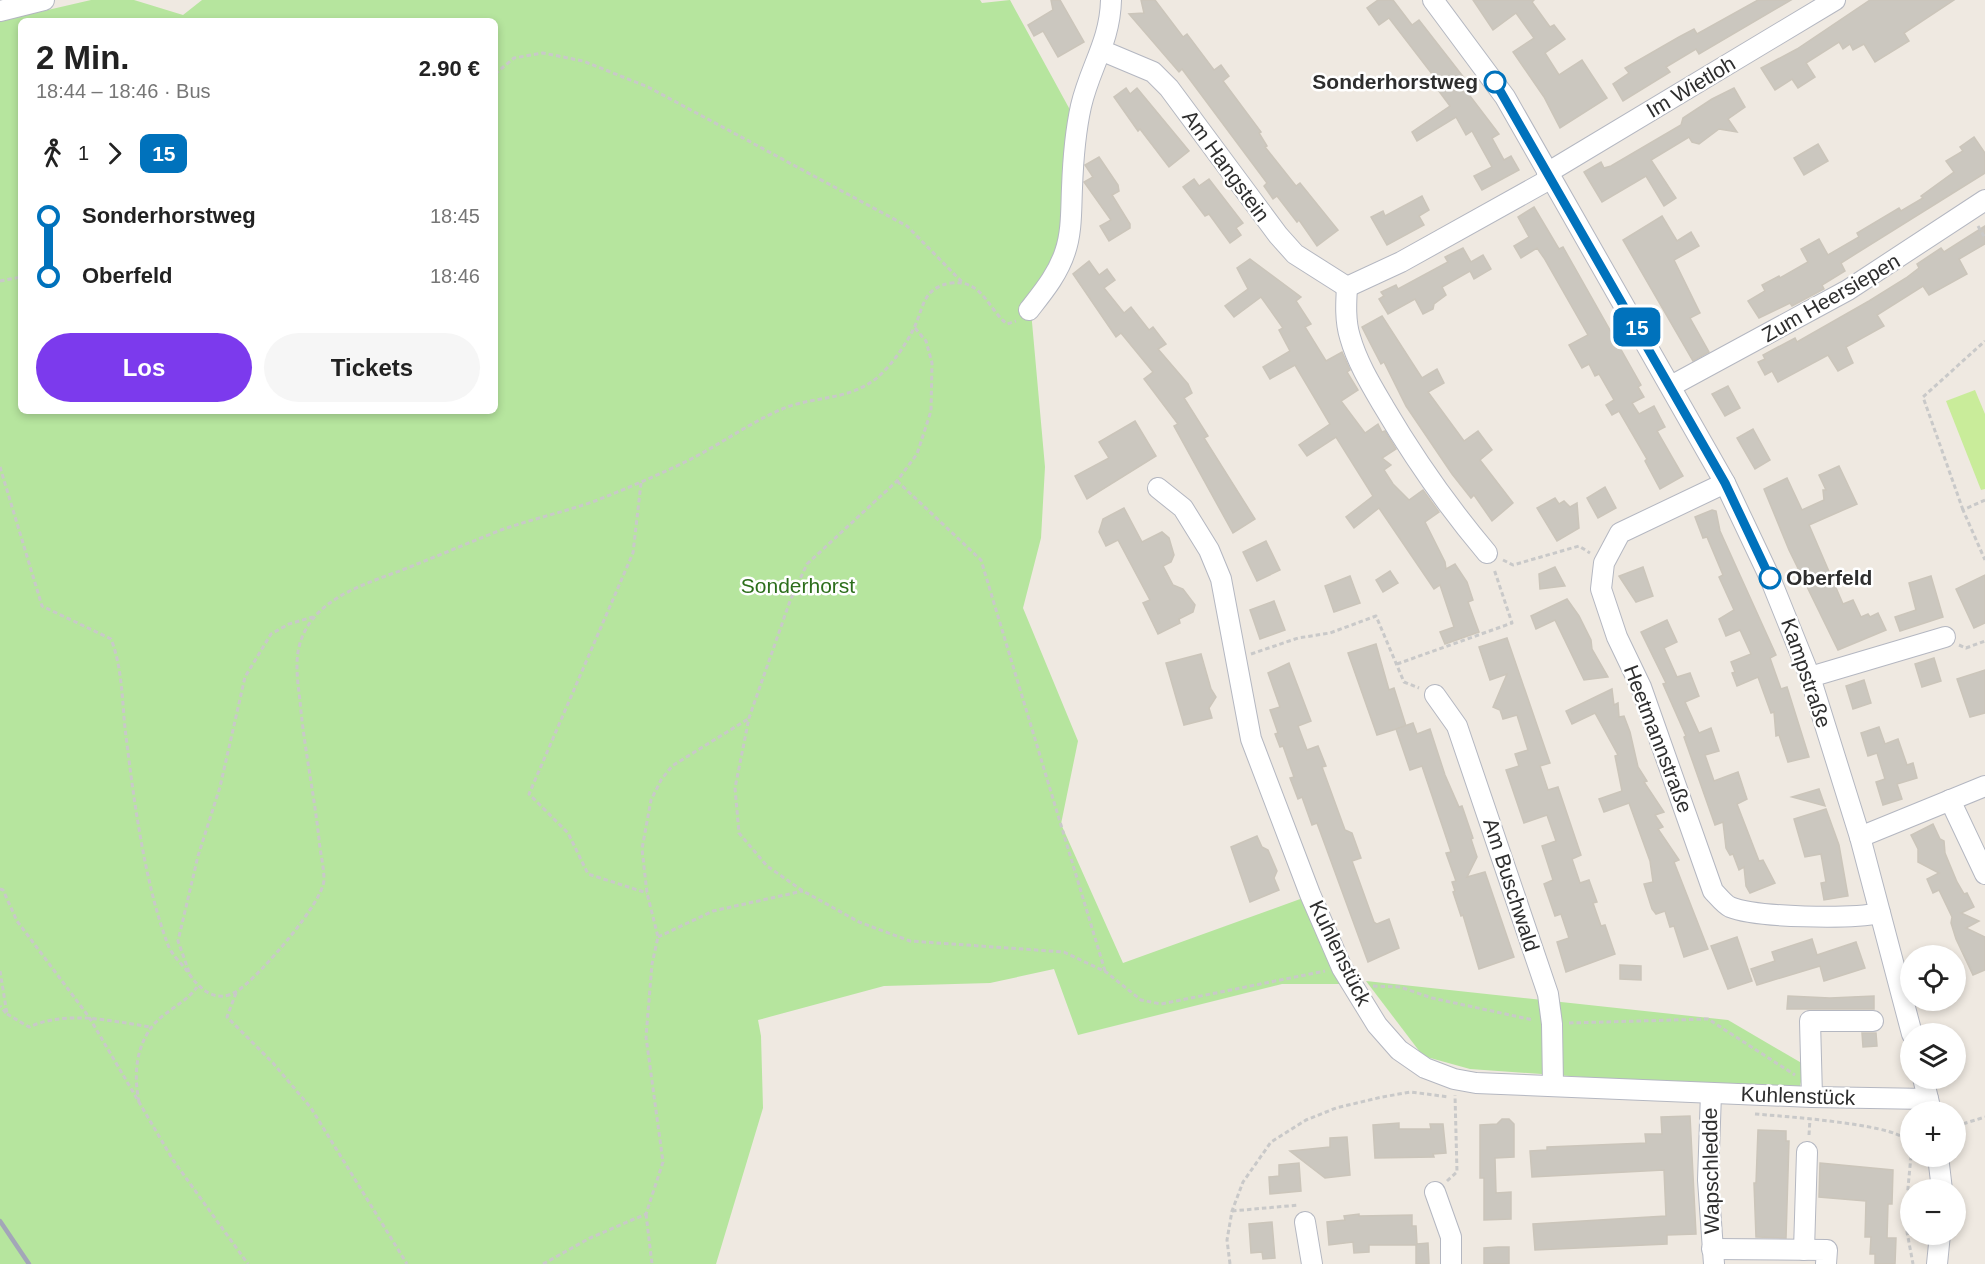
<!DOCTYPE html>
<html lang="de">
<meta charset="utf-8">
<style>
body{margin:0;font-family:Helvetica,sans-serif;background:#f6f6f6;color:#222;height:100vh;display:flex;flex-direction:column;font-size:22px;white-space:nowrap}
*{box-sizing:border-box;margin:0}
p{font-size:20px;color:#767676}
.icon{flex:none;width:33px;height:33px;fill:none;stroke:currentColor;stroke-width:2;stroke-linecap:round;stroke-linejoin:round}
.map{position:relative;flex:1;overflow:hidden}
.drawer{position:absolute;left:18px;top:18px;width:480px;height:396px;display:flex;flex-direction:column;background:#fff;border-radius:9px;box-shadow:0 3px 9px #0003}
.drawer>*{flex:none}
.badge{padding:0 12px;border-radius:9px;font-size:21px;line-height:39px}
.buttons{position:absolute;left:1900px;top:945px;display:grid;gap:12px}
.buttons a{display:grid;place-items:center;width:66px;height:66px;border-radius:50%;background:#fff;box-shadow:0 3px 9px #0003;font-size:30px}
.map>.badge{position:absolute;translate:-50% -50%;box-shadow:0 0 0 3px #fff}
.legs{display:flex;align-items:center;gap:9px;height:66px;padding:0 18px;font-size:20px}
.legs p{margin-inline-start:auto}
.overview{display:flex;align-items:center;justify-content:space-between;height:102px;padding:0 18px}
h1{font-size:33px;font-weight:600;line-height:45px}
.button{display:flex;gap:12px;margin-top:auto;padding:12px 18px}
.button a{flex:1;height:69px;border-radius:36px;background:#7c3aed;color:#fff;font-size:24px;font-weight:600;line-height:69px;text-align:center}
.button a+a{background:#f6f6f6;color:#222}
ul{padding:0 18px;list-style:none}
li{display:flex;align-items:center;gap:21px;height:60px;font-size:22px}
li i{display:grid;place-items:center;width:9px;height:100%;margin:0 8px;background:currentColor}
li i::after{content:'';width:15px;height:15px;margin:-8px;border:4px solid;border-radius:50%;background:#fff}
li p{margin-inline-start:auto}
li:first-child i{background:linear-gradient(#0000 50%,currentColor 0)}
li:last-child i{background:linear-gradient(currentColor 50%,#0000 0)}
.map>svg:first-child{display:block}
.green{fill:#b6e59e;fill-rule:evenodd}
.pitch{fill:#c9ec9a}
.building{fill:#cbc7bf;stroke:#cbc5ba;stroke-width:1.5}
.lines{fill:none;stroke-linecap:round;stroke-linejoin:round}
.minor-casing{stroke:#b4b7c1;stroke-width:22}
.path{stroke:#c9c9c9;stroke-width:3;stroke-dasharray:4.5 3;stroke-linecap:butt}
.minor{stroke:#fff;stroke-width:20}
.rail{stroke:#a3a6b8;stroke-width:4.5}
.line-1-casing{stroke:#fff;stroke-width:14}
.line-1{stroke:#0072bc;stroke-width:9}
.stop-1-dot{fill:#fff;stroke:#0072bc;stroke-width:3}
.labels{text-anchor:middle;stroke-width:5;stroke-linejoin:round;paint-order:stroke}
.stop-label{font-size:21px;font-weight:bold;fill:#2e2e2e;stroke:#fff;text-anchor:end}
.street-label{font-size:21px;fill:#2e2e2e;stroke:#fff}
.park-label{font-size:21px;fill:#2c6e1b;stroke:#fff}
</style>
<div class="map">
<svg width="1985" height="1264" viewBox="0 0 1985 1264">
<rect width="100%" height="100%" fill="#efe9e1"/>
<g class="green">
<path d="M91,0h43l49,15 19,-15h778l2,3 28,-3 65,119 -7,105 -37,87 14,156 -4,71 -18,70 55,133 -17,83 62,139 180,-65 41,86h-62l-204,51 -24,-66 -64,14 -106,3 -126,34 3,16 2,72 -47,156h-716v-1243zM21,21h474v390h-474z"/>
<polygon points="1366,981 1728,1020 1805,1065 1800,1086 1611,1079 1470,1069 1423,1056"/>
</g>
<polygon class="pitch" points="1975,390 1985,414 1985,489 1981,490 1946,401"/>
<g class="building">
<polygon points="1051,0 1060,0 1084,42 1058,57 1043,31 1034,36 1028,25 1053,10"/>
<polygon points="1141,0 1155,0 1183,37 1187,34 1214,70 1221,65 1229,76 1223,81 1261,132 1259,133 1267,146 1265,147 1296,186 1300,183 1338,230 1317,246 1299,220 1297,222 1277,196 1273,199 1264,186 1267,183 1182,69 1179,72 1129,14 1144,13"/>
<polygon points="1378,0 1393,0 1412,25 1419,20 1475,92 1470,96 1499,134 1492,138 1504,160 1511,156 1519,170 1482,190 1474,176 1492,167 1472,131 1466,135 1456,117 1417,141 1412,132 1450,106 1435,86 1439,83 1389,18 1379,25 1367,8"/>
<polygon points="1473,0 1534,0 1532,2 1550,27 1554,25 1565,39 1545,53 1559,75 1582,60 1607,98 1560,128 1544,97 1513,52 1534,38 1516,13 1493,30"/>
<polygon points="1758,0 1791,0 1699,54 1696,49 1666,67 1670,72 1623,101 1613,84 1629,73 1625,68 1679,37 1694,29 1697,34"/>
<polygon points="1870,0 1954,0 1904,33 1909,41 1875,62 1864,44 1853,50 1850,44 1843,49 1839,42 1806,63 1815,77 1798,88 1792,79 1775,90 1761,68 1797,49"/>
<polygon points="1126,88 1130,94 1137,88 1189,151 1169,167 1140,129 1138,131 1114,97"/>
<polygon points="1734,88 1745,107 1728,119 1737,132 1719,129 1699,144 1692,142 1689,137 1651,160 1676,198 1664,206 1646,176 1602,202 1584,172 1601,162 1604,168 1611,166 1681,125 1683,118 1712,99"/>
<polygon points="1974,137 1985,153 1985,173 1841,263 1845,271 1822,285 1824,289 1792,306 1790,303 1759,318 1748,301 1765,291 1762,285 1779,276 1780,278 1808,262 1801,249 1819,239 1828,255 1859,237 1857,233 1899,208 1901,211 1923,198 1921,196 1954,172 1946,161 1963,151 1960,147"/>
<polygon points="1818,144 1828,161 1804,175 1794,158"/>
<polygon points="1099,157 1118,185 1119,191 1112,195 1130,224 1130,228 1109,241 1100,226 1111,220 1084,182 1093,177 1085,165"/>
<polygon points="1194,179 1199,186 1209,179 1243,223 1236,228 1241,235 1230,243 1209,214 1205,216 1183,187"/>
<polygon points="1422,196 1429,210 1419,216 1424,225 1387,245 1371,217 1383,211 1385,216"/>
<polygon points="1534,207 1559,249 1563,247 1641,385 1638,387 1644,397 1632,403 1639,414 1654,406 1665,427 1657,431 1683,476 1660,489 1645,461 1647,459 1619,411 1612,415 1606,405 1614,400 1599,374 1595,376 1589,364 1582,368 1569,345 1588,335 1544,258 1537,248 1521,258 1514,246 1529,237 1518,217"/>
<polygon points="1662,216 1677,241 1691,232 1699,246 1674,260 1700,313 1690,318 1709,352 1693,361 1623,240"/>
<polygon points="1985,226 1985,244 1959,259 1967,274 1929,295 1923,286 1877,315 1884,326 1846,347 1853,363 1838,371 1828,355 1778,382 1772,371 1765,375 1758,362 1765,359 1763,355 1795,338 1797,342 1869,301 1906,278 1919,268 1917,264 1941,248 1944,252"/>
<polygon points="1463,248 1471,262 1483,255 1491,269 1474,279 1470,271 1442,287 1446,295 1434,304 1433,309 1423,314 1415,299 1388,314 1379,299 1384,296 1381,292 1396,285 1398,289 1448,262 1445,257"/>
<polygon points="1250,259 1301,297 1296,301 1311,324 1305,327 1326,361 1342,352 1350,370 1347,372 1358,390 1341,401 1365,433 1378,424 1382,432 1385,431 1396,449 1382,458 1391,465 1384,470 1393,484 1409,500 1423,490 1439,512 1425,522 1445,562 1446,569 1455,564 1467,582 1473,600 1468,602 1479,632 1445,644 1440,632 1454,627 1440,585 1434,589 1379,508 1354,528 1346,517 1373,496 1336,437 1307,456 1299,445 1330,424 1295,365 1270,379 1263,367 1290,351 1279,330 1283,328 1261,297 1234,317 1225,306 1248,289 1237,268"/>
<polygon points="1089,261 1099,275 1107,269 1115,280 1104,288 1124,313 1131,307 1149,330 1153,327 1166,344 1158,349 1188,384 1192,393 1184,398 1208,436 1204,438 1255,519 1233,533 1174,426 1178,424 1144,379 1153,372 1121,333 1116,337 1073,274"/>
<polygon points="1382,316 1422,378 1437,369 1444,383 1428,392 1464,441 1478,431 1492,450 1480,460 1513,503 1492,521 1474,495 1471,498 1452,474 1406,406 1384,362 1381,364 1367,337 1362,327"/>
<polygon points="1728,386 1740,408 1725,416 1712,394"/>
<polygon points="1135,421 1156,456 1087,499 1075,476 1109,458 1099,442"/>
<polygon points="1753,429 1770,460 1755,469 1737,438"/>
<polygon points="1839,466 1857,504 1809,525 1843,604 1853,600 1861,617 1868,614 1870,617 1878,613 1886,630 1838,650 1789,550 1764,489 1787,478 1802,510 1824,500 1823,490 1826,490 1819,475"/>
<polygon points="1605,487 1616,508 1598,518 1587,498"/>
<polygon points="1555,498 1559,504 1564,501 1570,507 1577,503 1579,528 1557,541 1537,508"/>
<polygon points="1124,508 1142,542 1162,532 1169,538 1174,555 1171,562 1163,566 1173,585 1183,589 1195,605 1193,612 1179,619 1180,623 1158,634 1143,603 1150,600 1118,540 1106,546 1099,532 1103,519"/>
<polygon points="1712,510 1716,511 1720,531 1776,655 1770,658 1781,689 1787,687 1809,757 1788,762 1779,735 1776,736 1774,712 1771,713 1758,677 1737,686 1732,673 1735,672 1731,662 1751,654 1740,630 1726,636 1719,619 1734,610 1719,577 1723,575 1707,537 1703,538 1695,517"/>
<polygon points="1266,541 1280,570 1257,581 1243,552"/>
<polygon points="1555,567 1565,586 1540,589 1539,574"/>
<polygon points="1643,567 1653,596 1636,602 1619,576"/>
<polygon points="1390,571 1398,583 1383,592 1376,580"/>
<polygon points="1985,575 1985,623 1974,628 1956,589"/>
<polygon points="1350,576 1360,603 1334,612 1325,586"/>
<polygon points="1931,576 1943,617 1900,631 1895,617 1916,610 1909,583"/>
<polygon points="1567,599 1579,616 1591,640 1592,649 1608,677 1584,680 1555,620 1536,629 1531,616"/>
<polygon points="1274,601 1285,630 1260,639 1250,610"/>
<polygon points="1667,620 1677,642 1664,648 1677,677 1690,673 1699,696 1685,702 1699,733 1711,728 1719,751 1705,755 1714,781 1738,772 1747,799 1737,804 1759,861 1763,860 1775,883 1750,893 1746,886 1744,867 1739,870 1733,854 1730,855 1726,848 1723,822 1715,825 1684,737 1686,736 1663,684 1666,683 1641,632"/>
<polygon points="1507,638 1550,763 1540,766 1548,790 1558,787 1581,855 1572,859 1580,883 1589,880 1597,902 1593,903 1601,926 1605,925 1615,954 1566,972 1557,942 1569,938 1561,914 1555,916 1544,884 1553,880 1542,846 1556,841 1547,815 1524,823 1506,770 1519,766 1515,754 1528,750 1517,715 1503,719 1500,710 1493,707 1507,674 1490,680 1479,647"/>
<polygon points="1376,644 1389,690 1394,688 1406,726 1377,735 1348,653"/>
<polygon points="1201,654 1211,689 1216,697 1209,708 1212,718 1184,725 1166,663"/>
<polygon points="1934,658 1941,681 1922,687 1915,664"/>
<polygon points="1289,663 1311,721 1298,726 1307,750 1318,746 1326,766 1322,767 1345,830 1352,833 1361,858 1352,861 1374,922 1377,924 1389,919 1399,948 1368,962 1317,823 1312,825 1302,797 1298,799 1290,778 1294,777 1283,746 1280,747 1275,734 1278,733 1270,710 1280,707 1268,673"/>
<polygon points="1985,670 1985,713 1970,717 1957,679"/>
<polygon points="1864,680 1871,703 1853,709 1846,686"/>
<polygon points="1612,689 1614,705 1618,703 1619,717 1624,716 1630,732 1638,767 1647,781 1644,782 1664,812 1655,815 1663,827 1658,829 1679,860 1674,862 1708,949 1684,957 1674,926 1670,927 1665,911 1656,914 1652,909 1644,884 1653,882 1650,861 1629,803 1604,812 1599,799 1622,791 1615,756 1618,755 1595,713 1572,724 1566,711"/>
<polygon points="1413,723 1417,734 1430,729 1445,775 1459,807 1462,806 1473,838 1471,839 1477,857 1467,877 1485,872 1514,957 1479,969 1463,915 1461,916 1453,892 1455,891 1452,882 1456,881 1446,853 1451,852 1444,831 1422,766 1410,770 1396,729"/>
<polygon points="1879,727 1885,744 1898,739 1907,765 1913,763 1917,778 1897,784 1902,799 1883,805 1876,782 1885,779 1877,753 1868,756 1861,733"/>
<polygon points="1819,789 1825,806 1792,797"/>
<polygon points="1826,809 1839,845 1848,896 1824,900 1821,883 1826,882 1821,854 1805,857 1794,819"/>
<polygon points="1933,824 1940,839 1944,841 1945,853 1957,882 1964,894 1967,893 1974,907 1961,913 1979,921 1966,928 1985,937 1985,970 1973,975 1956,939 1951,923 1952,917 1939,890 1933,893 1927,879 1939,873 1918,862 1918,849 1911,835"/>
<polygon points="1257,836 1262,847 1268,850 1277,871 1274,878 1279,890 1250,902 1231,847"/>
<polygon points="1737,937 1752,981 1728,989 1711,946"/>
<polygon points="1812,939 1817,955 1856,942 1865,968 1824,981 1820,966 1757,985 1751,969 1775,961 1772,952"/>
<polygon points="1620,965 1641,966 1641,980 1620,979"/>
<polygon points="1788,996 1830,998 1874,996 1874,1009 1787,1009"/>
<polygon points="1862,1033 1876,1033 1877,1046 1863,1047"/>
<polygon points="1690,1116 1696,1234 1667,1235 1667,1244 1535,1250 1533,1224 1666,1216 1664,1170 1532,1177 1530,1151 1547,1150 1547,1147 1646,1143 1645,1134 1662,1134 1661,1117"/>
<polygon points="1502,1119 1509,1119 1514,1124 1514,1157 1495,1158 1496,1193 1511,1192 1511,1219 1484,1220 1484,1178 1480,1178 1480,1125 1497,1124"/>
<polygon points="1399,1123 1399,1129 1431,1129 1430,1124 1443,1124 1446,1153 1433,1154 1434,1157 1375,1158 1373,1125"/>
<polygon points="1758,1130 1786,1131 1786,1141 1789,1141 1786,1238 1756,1237 1754,1183 1756,1183"/>
<polygon points="1347,1137 1350,1175 1325,1178 1290,1151 1330,1147 1330,1138"/>
<polygon points="1299,1163 1301,1191 1270,1194 1269,1177 1279,1176 1279,1165"/>
<polygon points="1820,1163 1893,1170 1892,1204 1888,1204 1887,1238 1896,1238 1895,1264 1875,1264 1875,1254 1870,1254 1871,1237 1865,1237 1866,1201 1819,1197"/>
<polygon points="1359,1214 1359,1216 1412,1215 1412,1226 1416,1226 1417,1244 1428,1243 1429,1264 1416,1264 1416,1245 1369,1245 1369,1252 1354,1253 1353,1242 1329,1245 1327,1222 1345,1220 1344,1216"/>
<polygon points="1272,1222 1275,1258 1263,1259 1262,1252 1251,1253 1249,1224"/>
<polygon points="1498,1247 1509,1247 1509,1264 1484,1264 1484,1248"/>
</g>
<g class="lines">
<defs>
<g id="minor">
<polyline points="1433,0 1505,97 1725,483 1770,578 1810,677 1860,837 1912,1034"/>
<polyline points="0,11 44,0"/>
<polyline points="1103,51 1153,72 1169,88 1278,235 1295,254 1347,287"/>
<polyline points="1547,173 1835,0"/>
<path d="M1347,287c-1,16 -2,34 3,50 7,25 21,48 34,70 30,51 65,101 103,146"/>
<polyline points="1347,287 1401,262 1550,179"/>
<path d="M1029,310c14,-18 29,-36 36,-58 7,-20 6,-43 7,-64 1,-28 3,-55 9,-82 9,-39 29,-64 30,-106"/>
<polyline points="1671,386 1848,290 1985,200"/>
<path d="M1725,483l-105,50 -16,30 -3,26 16,48 24,50 72,204c5,5 11,13 17,16 27,11 121,12 150,6"/>
<polyline points="1158,488 1183,508 1209,550 1221,579 1251,739 1310,894 1342,968 1377,1025 1399,1050 1425,1068 1454,1079 1476,1083 1812,1097 1928,1099"/>
<polyline points="1810,677 1945,637"/>
<polyline points="1435,695 1457,726 1548,994 1552,1024 1553,1085"/>
<polyline points="1950,800 1985,874"/>
<polyline points="1860,837 1985,786"/>
<polyline points="1923,1078 1931,1111"/>
<polyline points="1711,1093 1708,1180 1714,1264"/>
<polyline points="1812,1097 1810,1021 1873,1021"/>
<polyline points="1938,1156 1942,1190"/>
<polyline points="1435,1192 1451,1237 1451,1264"/>
<polyline points="1305,1222 1312,1264"/>
<polyline points="1712,1249 1827,1250 1826,1264"/>
<polyline points="1804,1250 1807,1152"/>
<polyline points="1937,1264 1940,1234"/>
</g>
</defs>
<use href="#minor" class="minor-casing"/>
<g class="path">
<polyline points="495,74 514,58 543,53 583,61 648,87 907,226 963,283"/>
<polyline points="1978,226 1985,238"/>
<polyline points="0,281 21,277"/>
<polyline points="915,328 926,341 932,363 931,411 917,454 897,481 807,564 790,601 749,718 735,788 739,833 767,866 803,891 859,922 910,941 1064,952 1106,972 1141,1000 1161,1004 1325,971"/>
<path d="M0,467l42,139 69,33c11,28 11,59 14,89 8,66 19,154 43,217 4,10 13,18 19,26 13,19 30,35 53,18 20,-14 83,-86 84,-109 0,-13 -4,-28 -5,-41 -5,-46 -15,-92 -19,-138 -3,-25 -7,-49 6,-72 21,-38 74,-49 111,-65 28,-11 56,-23 84,-34 31,-11 63,-18 94,-29 33,-13 66,-27 98,-43 31,-16 61,-38 94,-51 31,-11 65,-7 92,-31 13,-12 26,-30 34,-46 11,-21 8,-42 38,-47 31,-4 37,26 56,41l9,-3"/>
<polyline points="897,481 981,560 1105,971"/>
<polyline points="641,483 633,553 529,794 568,833 588,874 647,893"/>
<polyline points="1985,500 1963,510 1985,560"/>
<polyline points="1963,510 1923,397 1985,341"/>
<polyline points="1503,560 1513,565 1579,546 1590,553"/>
<polyline points="1959,645 1966,648 1985,641"/>
<polyline points="1251,654 1298,638 1330,633 1376,616 1404,682 1419,688"/>
<polyline points="1397,664 1512,623 1494,569"/>
<polyline points="0,889 3,890 17,921 89,1017 173,1160 248,1264"/>
<polyline points="658,937 713,911 803,891"/>
<polyline points="0,971 7,1014 0,1006"/>
<polyline points="189,972 178,941 198,856 220,787 245,677 271,634 289,624 313,617"/>
<polyline points="1373,986 1400,987 1432,998 1533,1020"/>
<polyline points="236,993 227,1017 273,1063 311,1108 407,1264"/>
<path d="M7,1014l22,13c39,-17 81,-6 122,0"/>
<polyline points="1569,1023 1708,1019 1795,1075"/>
<path d="M139,1102c-5,-25 -4,-52 12,-74 11,-16 34,-24 46,-41"/>
<path d="M1755,1114c25,2 136,10 150,25 4,4 5,12 6,17"/>
<polyline points="1956,1126 1985,1117"/>
<polyline points="1809,1135 1810,1119"/>
<polyline points="1911,1156 1906,1209 1907,1232 1913,1264"/>
<polyline points="1447,1181 1457,1172 1455,1095"/>
<polyline points="1232,1211 1299,1205"/>
<polyline points="646,1214 652,1264"/>
<polyline points="543,1264 590,1238 646,1214 663,1162 646,1037 652,964 658,937 647,893 642,849 651,800 661,780 672,766 748,719"/>
<polyline points="1230,1264 1227,1240 1232,1211 1243,1182 1271,1142 1306,1120 1336,1108 1382,1097 1411,1092 1449,1097"/>
</g>
<use href="#minor" class="minor"/>
<polyline class="rail" points="0,1221 29,1264"/>
</g>
<g class="lines">
<defs>
<polyline id="line-1" points="1495,82 1725,483 1770,578"/>
</defs>
<use href="#line-1" class="line-1-casing"/>
<use href="#line-1" class="line-1"/>
</g>
<g class="stop-1-dot">
<circle cx="1495" cy="82" r="10"/>
<circle cx="1770" cy="578" r="10"/>
</g>
<g class="labels">
<g class="stop-label">
<text x="1478" y="89">Sonderhorstweg</text>
<text x="1786" y="585" text-anchor="start">Oberfeld</text>
</g>
<g class="street-label">
<text transform="translate(1691 87) rotate(-31)" y="7">Im Wietloh</text>
<text transform="translate(1226 166) rotate(54)" y="7">Am Hangstein</text>
<text transform="translate(1831 298) rotate(-30)" y="7">Zum Heersiepen</text>
<text transform="translate(1806 673) rotate(71)" y="7">Kampstraße</text>
<text transform="translate(1658 739) rotate(69)" y="7">Heetmannstraße</text>
<text transform="translate(1511 885) rotate(72)" y="7">Am Buschwald</text>
<text transform="translate(1340 953) rotate(64)" y="7">Kuhlenstück</text>
<text transform="translate(1798 1096) rotate(2)" y="7">Kuhlenstück</text>
<text transform="translate(1711 1171) rotate(-91)" y="7">Wapschledde</text>
</g>
<g class="park-label">
<text x="798" y="593">Sonderhorst</text>
</g>
</g>
</svg>
<div class="buttons">
<a><svg class="icon" aria-label="locate" viewBox="0 0 24 24"><circle cx="12" cy="12" r="6"/><path d="M12 2v4M12 18v4M2 12h4M18 12h4"/></svg></a>
<a><svg class="icon" aria-label="layers" viewBox="0 0 24 24"><path d="M12 4l9 5-9 5-9-5zM3 14l9 5 9-5"/></svg></a>
<a>+</a>
<a>−</a>
</div>
<b class="badge" style="left:1637px;top:327px;background:#0072bc;color:#fff">15</b>
<section class="drawer">
<div class="overview"><div><h1>2 Min.</h1><p>18:44 – 18:46 · Bus</p></div><b>2.90 €</b></div>
<div class="legs"><svg class="icon" aria-label="walk" viewBox="0 0 24 24"><circle cx="13" cy="4" r="2"/><path d="M13 8l-2 6 4 7M11 14l-3 7M7 12l3-4h3l4 4"/></svg>1<svg class="icon" aria-label="forward" viewBox="0 0 24 24"><path d="M9 5l7 7-7 7"/></svg><b class="badge" style="background:#0072bc;color:#fff">15</b></div>
<ul>
<li><i style="color:#0072bc"></i><b>Sonderhorstweg</b><p>18:45</p></li>
<li><i style="color:#0072bc"></i><b>Oberfeld</b><p>18:46</p></li>
</ul>
<div class="button"><a>Los</a><a>Tickets</a></div>
</section>
</div>
